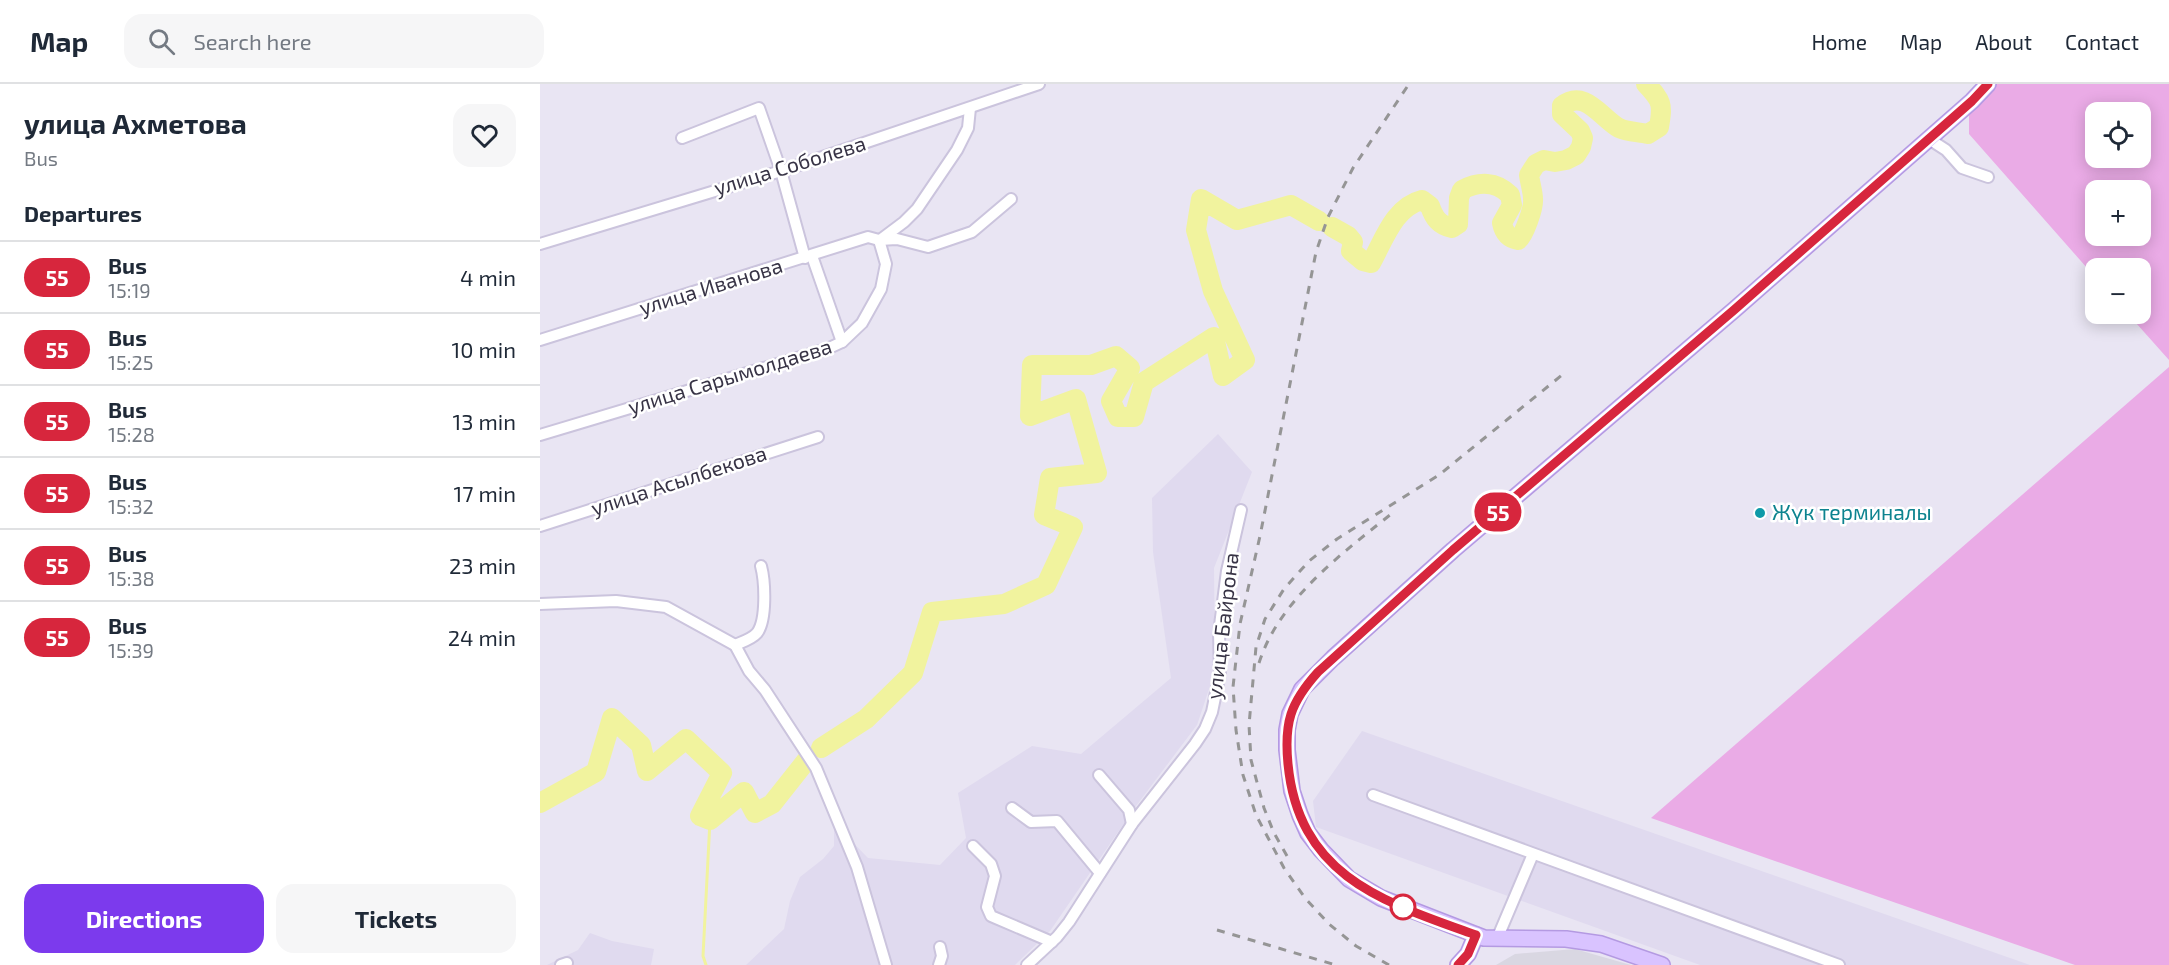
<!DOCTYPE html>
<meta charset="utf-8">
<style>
body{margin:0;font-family:"Exo 2",sans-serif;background:#f6f6f7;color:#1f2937;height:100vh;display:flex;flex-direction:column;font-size:22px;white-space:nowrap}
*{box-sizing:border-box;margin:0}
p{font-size:20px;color:#747a83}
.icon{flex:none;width:33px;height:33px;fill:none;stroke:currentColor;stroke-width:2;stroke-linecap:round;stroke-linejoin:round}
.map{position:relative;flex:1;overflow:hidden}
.details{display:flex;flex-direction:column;background:#fff;width:540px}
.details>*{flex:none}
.badge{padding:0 12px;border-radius:20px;font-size:21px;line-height:39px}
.tools{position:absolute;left:1545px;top:18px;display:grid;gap:12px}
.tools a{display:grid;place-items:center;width:66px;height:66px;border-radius:12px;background:#fff;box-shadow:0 3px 15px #0003;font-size:30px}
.map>.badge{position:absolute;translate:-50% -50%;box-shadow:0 0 0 3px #fff}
h2{padding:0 24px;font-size:22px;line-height:54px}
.round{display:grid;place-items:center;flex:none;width:63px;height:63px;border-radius:18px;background:#f6f6f7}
.head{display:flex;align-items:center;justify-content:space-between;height:102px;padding:0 24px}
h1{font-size:28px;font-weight:700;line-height:45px}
.action{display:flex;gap:12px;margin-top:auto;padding:12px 24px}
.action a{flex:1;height:69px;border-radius:18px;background:#7c3aed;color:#fff;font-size:24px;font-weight:700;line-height:69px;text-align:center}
.action a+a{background:#f6f6f7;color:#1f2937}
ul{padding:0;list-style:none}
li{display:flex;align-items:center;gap:18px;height:72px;padding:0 24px;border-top:2px solid #e0e1e3}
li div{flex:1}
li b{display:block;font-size:22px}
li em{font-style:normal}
li .badge{min-width:66px;font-weight:700;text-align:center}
header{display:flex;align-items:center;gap:36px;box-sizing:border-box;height:84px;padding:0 30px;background:#fff;border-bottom:2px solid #e0e1e3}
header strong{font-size:28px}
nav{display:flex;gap:33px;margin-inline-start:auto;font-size:21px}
.search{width:420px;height:54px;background:#f6f6f7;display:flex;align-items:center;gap:15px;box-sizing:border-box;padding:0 21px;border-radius:18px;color:#747a83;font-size:22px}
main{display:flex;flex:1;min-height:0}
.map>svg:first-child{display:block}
.residential{fill:#e0daef}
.industrial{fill:#d9d7e2}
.green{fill:#eaabe6;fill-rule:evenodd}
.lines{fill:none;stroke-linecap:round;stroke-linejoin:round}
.stream{stroke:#f1f39e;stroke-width:3}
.river{stroke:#f1f39e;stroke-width:20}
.street-casing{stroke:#cbc4dd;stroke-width:14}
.secondary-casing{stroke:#b49ae2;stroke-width:18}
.street{stroke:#fff;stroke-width:10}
.secondary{stroke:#d9c3ff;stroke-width:15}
.rail{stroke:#959595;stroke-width:3;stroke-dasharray:8 8;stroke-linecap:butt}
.line-casing{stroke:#fff;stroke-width:14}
.line{stroke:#d7263d;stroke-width:9}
.culture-dot{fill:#0f9aa8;stroke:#fff;stroke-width:2}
.stop-dot{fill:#fff;stroke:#d7263d;stroke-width:3}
.labels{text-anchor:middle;stroke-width:5;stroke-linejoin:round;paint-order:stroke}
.street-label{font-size:21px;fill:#383446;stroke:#fff}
.culture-label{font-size:21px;fill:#0d838f;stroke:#fff;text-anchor:start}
</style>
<header>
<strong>Map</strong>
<div class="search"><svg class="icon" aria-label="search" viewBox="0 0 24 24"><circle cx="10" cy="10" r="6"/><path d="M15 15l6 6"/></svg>Search here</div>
<nav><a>Home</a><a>Map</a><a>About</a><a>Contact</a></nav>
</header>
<main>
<section class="details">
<div class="head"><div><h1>улица Ахметова</h1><p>Bus</p></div><a class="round"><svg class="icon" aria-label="heart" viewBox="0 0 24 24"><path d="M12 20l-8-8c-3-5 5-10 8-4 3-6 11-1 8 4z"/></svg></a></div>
<h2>Departures</h2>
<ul>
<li><span class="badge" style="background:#d7263d;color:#fff">55</span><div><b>Bus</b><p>15:19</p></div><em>4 min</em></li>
<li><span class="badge" style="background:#d7263d;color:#fff">55</span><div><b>Bus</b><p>15:25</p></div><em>10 min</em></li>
<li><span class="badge" style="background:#d7263d;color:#fff">55</span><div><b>Bus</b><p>15:28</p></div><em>13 min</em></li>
<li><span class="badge" style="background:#d7263d;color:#fff">55</span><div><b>Bus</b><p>15:32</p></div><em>17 min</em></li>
<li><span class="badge" style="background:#d7263d;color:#fff">55</span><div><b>Bus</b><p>15:38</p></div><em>23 min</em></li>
<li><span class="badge" style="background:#d7263d;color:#fff">55</span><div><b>Bus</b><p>15:39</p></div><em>24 min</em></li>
</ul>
<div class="action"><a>Directions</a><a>Tickets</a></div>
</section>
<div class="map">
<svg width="1629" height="881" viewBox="0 0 1629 881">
<rect width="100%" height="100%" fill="#e9e5f3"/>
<g class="residential">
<polygon points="678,350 712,388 674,484 675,587 657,641 596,722 510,847 475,881 206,881 244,845 250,817 260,793 283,775 294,762 294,739 328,774 400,781 426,754 418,709 492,662 541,670 631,594 613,468 612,414"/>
<polygon points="822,647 1490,881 1160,881 776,743 773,717"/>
<polygon points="50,849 72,857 114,865 111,881 7,881 38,866"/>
</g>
<polygon class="industrial" points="1035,865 1091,881 956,881 975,870"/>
<g class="green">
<path d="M1454,0h175v276l-41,-46h12v-46h-44l-1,9 -126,-143v-24zM1556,28h44v46h-44zM1556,106h44v46h-44z"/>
<polygon points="1629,283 1629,881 1535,881 1111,734"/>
</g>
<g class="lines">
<polyline class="stream" points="166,881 163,872 170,736"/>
<g class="river">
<path d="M792,143l16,9 5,6 -2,9 12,10 8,2c13,-23 23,-56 51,-63l8,6c4,12 9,19 22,22l6,-4 1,-26 3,-8c17,-9 34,-9 48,5l2,10 -10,18c2,10 6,15 16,17 6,-5 16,-32 15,-41 0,-7 -3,-16 -4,-24l7,-11 8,-4 11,2 11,-2 10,-5 5,-8 2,-9 -3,-7 -18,-17v-8c23,-18 39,12 57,22 8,4 20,4 29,6l11,-7c4,-23 3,-26 -13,-43"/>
<polyline points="281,664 326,635 373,589 392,528 464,520 506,501 533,443 504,431 510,394 557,389 536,315 490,332 492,281 551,281 576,272 590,284 571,317 578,333 594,333 604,298 674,253 683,292 705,276 673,207 656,146 661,115 697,136 751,121 779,137"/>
<polyline points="0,719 56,688 72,634 101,661 107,687 146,655 182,689 160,732 170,736 204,708 215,729 232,720 266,677"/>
</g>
<defs>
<g id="street">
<polyline points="142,54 219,24 241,87 265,174"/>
<polyline points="1389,55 1406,66 1422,84 1448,93"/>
<polyline points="340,156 364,138 377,125 417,66 428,44 430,24"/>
<polyline points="0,160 241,87 499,0"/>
<polyline points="272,172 302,258"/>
<polyline points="0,256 328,153 339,156 357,155 388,163 432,148 471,115"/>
<polyline points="0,351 287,265 302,258 322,239 341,205 346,180 339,156"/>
<polyline points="0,442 278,353"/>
<path d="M0,520l76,-3 50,6 69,38c7,-3 17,-6 22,-12 10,-13 8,-52 4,-67"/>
<polyline points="195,561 209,587 225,606 276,684 317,783 346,881"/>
<polyline points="559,691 589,726 592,740"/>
<polyline points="833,711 1299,881"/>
<polyline points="472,724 491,738 517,737 560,789"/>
<polyline points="433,762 451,780 455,792 447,823 451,832 512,858"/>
<polyline points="957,855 993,770"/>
<polyline points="21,881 27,879"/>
<polyline points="399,881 402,872 400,863"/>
<polyline points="487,881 517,853 529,838 592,740 655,660 665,645 672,628 680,589 679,549 687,487 701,426"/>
</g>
<g id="secondary">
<polyline points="918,881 928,870 936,851"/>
<polyline points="1122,881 1061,860 1026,855 944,854 841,814 809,795 781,766 768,749 760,731 752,707 747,666 747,646 750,630 762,605 793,574 913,466 1194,226 1432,17 1448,0"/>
</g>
</defs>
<use href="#street" class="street-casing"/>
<use href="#secondary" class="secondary-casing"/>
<use href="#street" class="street"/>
<use href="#secondary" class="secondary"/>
<g class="rail">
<path d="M719,579c20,-64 86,-112 136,-152"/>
<polyline points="747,772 734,749 724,724 711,676 709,641 716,563 725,535 744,505 769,477 797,455 899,391 1022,291"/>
<polyline points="677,846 796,881"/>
<polyline points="849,881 816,862 789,840 765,814 744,784 716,731 703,691 696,646 693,603 700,540 720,452 776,168 788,133 813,84 869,0"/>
</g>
</g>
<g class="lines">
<defs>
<path id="line" d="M918,881l10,-11 8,-19c-92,-33 -177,-58 -188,-171 -4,-41 2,-61 30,-92l135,-122 281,-240 238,-209 16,-17"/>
</defs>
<use href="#line" class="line-casing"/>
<use href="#line" class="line"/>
</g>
<circle class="culture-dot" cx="1220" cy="429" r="6"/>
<circle class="stop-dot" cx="863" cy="823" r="12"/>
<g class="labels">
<g class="street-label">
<text transform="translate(250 82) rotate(-17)" y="7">улица Соболева</text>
<text transform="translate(171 203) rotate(-17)" y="7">улица Иванова</text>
<text transform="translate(190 293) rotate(-17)" y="7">улица Сарымолдаева</text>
<text transform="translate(139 397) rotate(-18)" y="7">улица Асылбекова</text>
<text transform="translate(683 542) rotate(-83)" y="7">улица Байрона</text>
</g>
<g class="culture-label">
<text x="1232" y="436">Жүк терминалы</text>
</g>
</g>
</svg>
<div class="tools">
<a><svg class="icon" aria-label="locate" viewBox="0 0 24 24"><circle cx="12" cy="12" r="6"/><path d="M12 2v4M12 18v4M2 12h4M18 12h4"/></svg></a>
<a>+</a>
<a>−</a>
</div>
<b class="badge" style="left:958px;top:428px;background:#d7263d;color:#fff">55</b>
</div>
</main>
